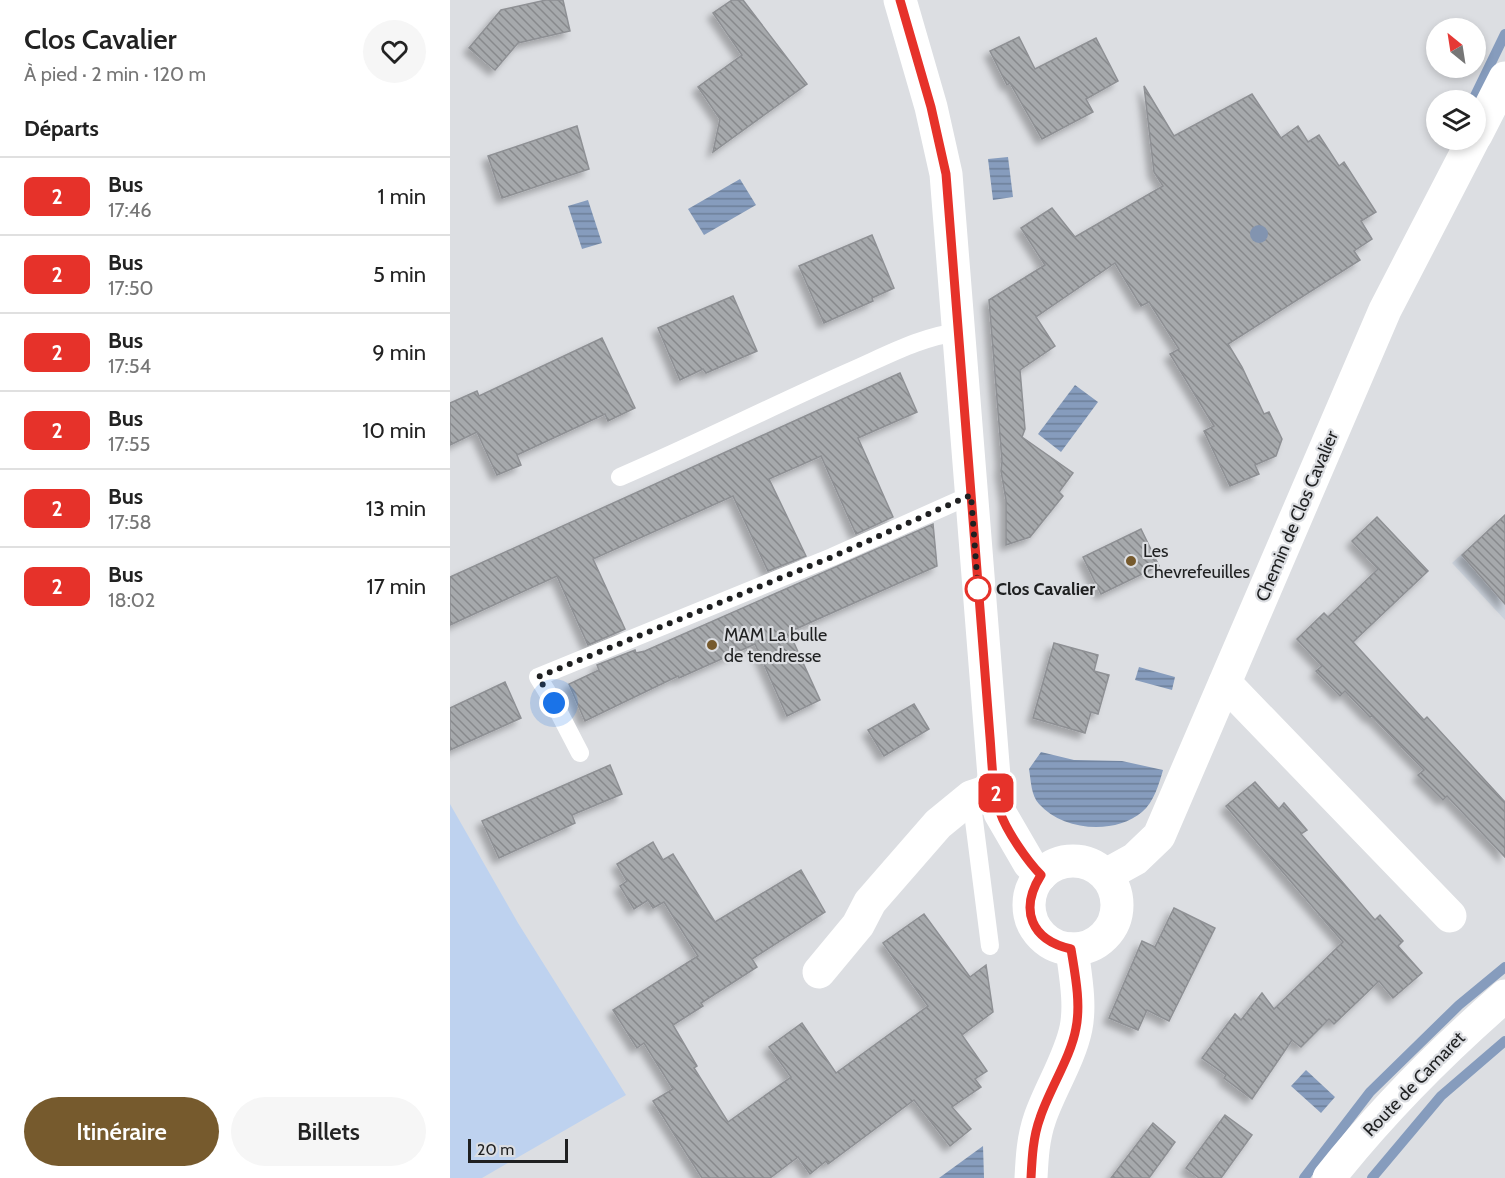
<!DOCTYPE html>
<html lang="fr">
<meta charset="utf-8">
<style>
body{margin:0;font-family:Cabin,sans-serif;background:#f6f6f6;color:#222;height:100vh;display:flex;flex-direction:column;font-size:22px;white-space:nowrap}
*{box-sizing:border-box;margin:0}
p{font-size:20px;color:#767676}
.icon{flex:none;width:33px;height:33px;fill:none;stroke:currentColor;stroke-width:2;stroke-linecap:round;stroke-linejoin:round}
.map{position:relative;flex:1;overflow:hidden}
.details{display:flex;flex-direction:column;background:#fff;width:450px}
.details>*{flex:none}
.badge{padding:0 12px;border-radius:9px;font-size:21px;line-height:39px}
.needle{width:39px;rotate:330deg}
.fabs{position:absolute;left:976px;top:18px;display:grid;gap:12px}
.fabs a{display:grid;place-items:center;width:60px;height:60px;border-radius:50%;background:#fff;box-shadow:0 3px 9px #0003;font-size:30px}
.scale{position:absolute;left:18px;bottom:15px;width:100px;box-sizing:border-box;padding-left:6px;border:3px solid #1f2021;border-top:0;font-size:16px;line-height:21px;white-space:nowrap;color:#1f2021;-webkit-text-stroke:4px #dcdee2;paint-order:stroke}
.you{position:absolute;width:30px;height:30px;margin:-15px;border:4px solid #fff;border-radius:50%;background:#1a73e8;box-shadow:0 0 0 9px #1a73e833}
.map>.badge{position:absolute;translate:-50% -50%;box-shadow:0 0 0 3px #fff}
h2{padding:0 24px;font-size:22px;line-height:54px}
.round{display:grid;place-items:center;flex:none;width:63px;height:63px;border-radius:32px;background:#f6f6f6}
.headline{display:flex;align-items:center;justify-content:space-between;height:102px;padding:0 24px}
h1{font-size:28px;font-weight:600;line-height:45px}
.primary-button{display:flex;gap:12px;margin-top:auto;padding:12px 24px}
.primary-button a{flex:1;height:69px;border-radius:36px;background:#765a2d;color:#fff;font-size:24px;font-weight:600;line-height:69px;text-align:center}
.primary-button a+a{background:#f6f6f6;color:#222}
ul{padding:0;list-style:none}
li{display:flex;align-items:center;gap:18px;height:78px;padding:0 24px;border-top:2px solid #e0e0e0}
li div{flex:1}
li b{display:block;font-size:22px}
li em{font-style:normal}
li .badge{min-width:66px;font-weight:700;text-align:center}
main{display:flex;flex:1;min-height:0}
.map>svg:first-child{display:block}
.built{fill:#cbd2dc}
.grass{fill:#bed2ef}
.water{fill:url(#water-rules)}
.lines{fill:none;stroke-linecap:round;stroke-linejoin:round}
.stream{stroke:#869cbd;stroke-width:10}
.building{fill:url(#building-back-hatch);stroke:#8e9094;stroke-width:1.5;filter:url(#shadow)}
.service{stroke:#fff;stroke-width:18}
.minor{stroke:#fff;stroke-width:33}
.tertiary{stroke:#fff;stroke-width:33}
.secondary{stroke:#fff;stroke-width:33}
.tree{fill:#8294b0}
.line-casing{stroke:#fff;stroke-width:14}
.line{stroke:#e6322a;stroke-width:9}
.walk{stroke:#1f2021;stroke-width:6;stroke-dasharray:0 10.8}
.poi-dot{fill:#765a2d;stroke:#dcdee2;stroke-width:2}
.stop-dot{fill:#fff;stroke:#e6322a;stroke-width:3}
.labels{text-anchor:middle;stroke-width:4.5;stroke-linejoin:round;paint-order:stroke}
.street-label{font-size:18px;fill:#1f2021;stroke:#dcdee2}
.poi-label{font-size:18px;fill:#1f2021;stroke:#dcdee2;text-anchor:start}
.stop-label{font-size:18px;font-weight:bold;fill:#1f2021;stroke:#dcdee2;text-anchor:start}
</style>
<main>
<section class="details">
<div class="headline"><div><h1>Clos Cavalier</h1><p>À pied · 2 min · 120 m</p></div><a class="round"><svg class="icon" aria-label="heart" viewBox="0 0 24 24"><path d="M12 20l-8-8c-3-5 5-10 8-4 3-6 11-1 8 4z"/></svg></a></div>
<h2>Départs</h2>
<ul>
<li><span class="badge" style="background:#e6322a;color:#fff">2</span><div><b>Bus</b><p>17:46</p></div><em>1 min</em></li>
<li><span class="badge" style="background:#e6322a;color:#fff">2</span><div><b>Bus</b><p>17:50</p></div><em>5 min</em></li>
<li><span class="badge" style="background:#e6322a;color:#fff">2</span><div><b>Bus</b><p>17:54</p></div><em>9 min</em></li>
<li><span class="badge" style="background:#e6322a;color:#fff">2</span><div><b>Bus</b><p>17:55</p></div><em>10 min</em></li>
<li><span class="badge" style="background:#e6322a;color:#fff">2</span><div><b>Bus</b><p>17:58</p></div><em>13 min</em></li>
<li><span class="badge" style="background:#e6322a;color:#fff">2</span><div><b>Bus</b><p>18:02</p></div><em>17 min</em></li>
</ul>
<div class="primary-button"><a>Itinéraire</a><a>Billets</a></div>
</section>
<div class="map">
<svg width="1055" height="1178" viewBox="0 0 1055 1178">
<defs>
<pattern id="water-rules" width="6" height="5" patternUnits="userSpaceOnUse" patternTransform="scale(1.5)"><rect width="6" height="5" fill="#869cbd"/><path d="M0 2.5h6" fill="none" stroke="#6d7f99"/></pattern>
<pattern id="building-back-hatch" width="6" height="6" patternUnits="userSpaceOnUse" patternTransform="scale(1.5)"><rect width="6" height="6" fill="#a6a9ac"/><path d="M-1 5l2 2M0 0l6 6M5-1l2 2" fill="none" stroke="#87898c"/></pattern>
<filter id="shadow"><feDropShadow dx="-5.5" dy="5.5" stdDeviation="3" flood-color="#0004"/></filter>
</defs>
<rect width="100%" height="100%" fill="#dcdee2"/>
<polygon class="built" points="1055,515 1055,620 1002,563"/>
<polygon class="grass" points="0,804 68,923 176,1095 32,1178 0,1178"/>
<g class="water">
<polygon points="558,157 563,197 543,200 538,159"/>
<polygon points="290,179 306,205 254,235 238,209"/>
<polygon points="138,200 152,243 132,249 118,206"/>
<polygon points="625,385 648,402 611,452 588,434"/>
<polygon points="689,667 725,677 722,690 685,680"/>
<path d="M591,752l33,8 48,1 41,9c-4,14 -9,32 -21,42 -27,23 -79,19 -103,-8 -8,-9 -8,-23 -10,-35z"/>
<polygon points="856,1070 885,1097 871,1113 841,1086"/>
<polygon points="533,1146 534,1178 489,1178"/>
</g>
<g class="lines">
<g class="stream">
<polyline points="1023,100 1055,34"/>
<polyline points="854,1178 920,1092 1009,1005 1055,967"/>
<polyline points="922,1178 991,1096 1055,1041"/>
</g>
</g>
<g class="building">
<polygon points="96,0 113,0 120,31 68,43 45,70 19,48 51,10"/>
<polygon points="282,0 293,0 357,84 263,152 270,119 248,87 292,55 263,13"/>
<polygon points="569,37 585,69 646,38 668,81 636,99 643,112 592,139 560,83 557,85 540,51"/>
<polygon points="694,86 724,136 802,94 831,138 848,126 858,142 869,135 889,166 894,162 926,212 911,221 922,239 904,251 910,260 778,344 792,367 814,414 819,412 832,439 826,456 805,465 809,474 780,486 754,431 764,426 720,354 729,349 699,302 691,306 665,263 586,317 605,346 570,370 575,429 572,437 623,473 609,492 613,496 580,537 556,545 556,500 551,471 552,461 539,300 595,265 571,228 602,208 625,237 713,186 704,172"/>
<polygon points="127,126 139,169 52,198 38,156"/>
<polygon points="422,235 444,288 422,298 423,301 374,323 349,266"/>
<polygon points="283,296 307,351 256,373 253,369 230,380 208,328"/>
<polygon points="152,338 185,408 158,421 155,414 67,455 71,465 47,475 27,432 0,445 0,403 27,391 29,396"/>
<polygon points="450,373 467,412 408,438 443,517 406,534 371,456 319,479 356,556 318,571 283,496 143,559 175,629 138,645 107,576 0,625 0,577"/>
<polygon points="1055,515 1055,604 1012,555"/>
<polygon points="927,517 978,571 903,642 974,720 977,717 1055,802 1055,857 997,796 993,800 968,775 974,770 922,716 920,717 895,691 890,696 866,671 872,666 847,639 874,613 878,617 928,569 902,541"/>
<polygon points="483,524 487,566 339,632 370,700 337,716 305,644 229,678 228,676 135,721 119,684 149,670 147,665 185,650 186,653 195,651"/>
<polygon points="691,529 709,566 651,594 633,557"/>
<polygon points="604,643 648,655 644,671 659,675 648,714 641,712 635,733 583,718"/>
<polygon points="55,682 71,718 0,750 0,708"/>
<polygon points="464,704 479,729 434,756 418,730"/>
<polygon points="160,765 172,794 122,815 125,823 49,858 32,821"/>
<polygon points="805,782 829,809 834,803 857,830 851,834 925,920 930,915 953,941 948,946 972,973 943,998 929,981 884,1024 879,1019 851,1047 842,1040 802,1099 774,1078 776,1075 752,1058 785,1014 791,1020 812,993 824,1009 893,942 776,806"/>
<polygon points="203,842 213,860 223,854 265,922 351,870 375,912 302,959 307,967 251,1003 253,1006 223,1025 247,1066 244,1068 278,1122 341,1077 319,1047 352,1023 386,1073 478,1006 433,943 474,914 520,977 536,965 543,1012 512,1035 537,1071 525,1079 531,1087 502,1107 521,1129 500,1146 464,1100 378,1164 376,1161 360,1174 348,1157 320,1178 252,1178 203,1101 223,1089 194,1043 187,1048 163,1010 248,956 214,902 203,908 198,900 184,909 170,886 177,881 167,864"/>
<polygon points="724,908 765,928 719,1021 697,1010 688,1030 659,1018 692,941 705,947"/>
<polygon points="775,1115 802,1135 771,1178 749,1178 736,1168"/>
<polygon points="703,1123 725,1142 699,1178 661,1178"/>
</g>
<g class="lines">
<g class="service">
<path d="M170,477c77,-33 152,-71 229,-105 35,-15 72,-36 111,-40"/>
<polyline points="130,753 104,703 88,677 382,557 521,495"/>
<polyline points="521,797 540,946"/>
</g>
<g class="minor">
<polyline points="1026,135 1055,78"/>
<polyline points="775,683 1000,916"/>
<polyline points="656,875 685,859 709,836 935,310 1023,140"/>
<polyline points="369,972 408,925 420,902 488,824 521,797 545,789"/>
</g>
<g class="tertiary">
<polyline points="450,0 481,107 496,174 545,789 550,813 579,863 591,875"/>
<circle cx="623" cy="905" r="44"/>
<path d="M581,1178c1,-20 2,-40 9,-60 10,-29 30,-60 36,-90 5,-25 -1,-54 -4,-79"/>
</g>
<path class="secondary" d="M879,1178c52,-66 113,-127 176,-182"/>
</g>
<circle class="tree" cx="809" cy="234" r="9"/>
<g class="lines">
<defs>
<path id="line" d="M450,0l31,107 15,67 44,563c2,24 2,51 10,75 6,18 27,49 41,63 -22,35 -10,65 30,74 4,25 10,54 5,79 -5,29 -27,62 -36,90 -7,19 -8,40 -9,60"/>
</defs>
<use href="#line" class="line-casing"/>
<use href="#line" class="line"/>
<polyline class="walk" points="104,703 88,677 382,557 521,495 528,589"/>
</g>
<g class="poi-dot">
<circle cx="681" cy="561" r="6"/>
<circle cx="262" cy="645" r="6"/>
</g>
<circle class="stop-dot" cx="528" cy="589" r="12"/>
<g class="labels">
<g class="street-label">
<text transform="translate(847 516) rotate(-67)" y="6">Chemin de Clos Cavalier</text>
<text transform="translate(964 1084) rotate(-46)" y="6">Route de Camaret</text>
</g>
<g class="poi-label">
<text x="693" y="557">Les<tspan x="693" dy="21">Chevrefeuilles</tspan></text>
<text x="274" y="641">MAM La bulle<tspan x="274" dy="21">de tendresse</tspan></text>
</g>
<g class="stop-label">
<text x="546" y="595">Clos Cavalier</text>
</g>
</g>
</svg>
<div class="fabs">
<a><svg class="needle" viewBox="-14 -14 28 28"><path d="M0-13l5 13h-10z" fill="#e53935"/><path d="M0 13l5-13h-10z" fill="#767676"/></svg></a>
<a><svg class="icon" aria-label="layers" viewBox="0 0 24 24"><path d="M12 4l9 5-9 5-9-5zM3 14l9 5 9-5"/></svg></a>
</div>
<div class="scale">20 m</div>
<div class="you" style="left:104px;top:703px"></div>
<b class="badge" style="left:546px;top:793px;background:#e6322a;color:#fff">2</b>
</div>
</main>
